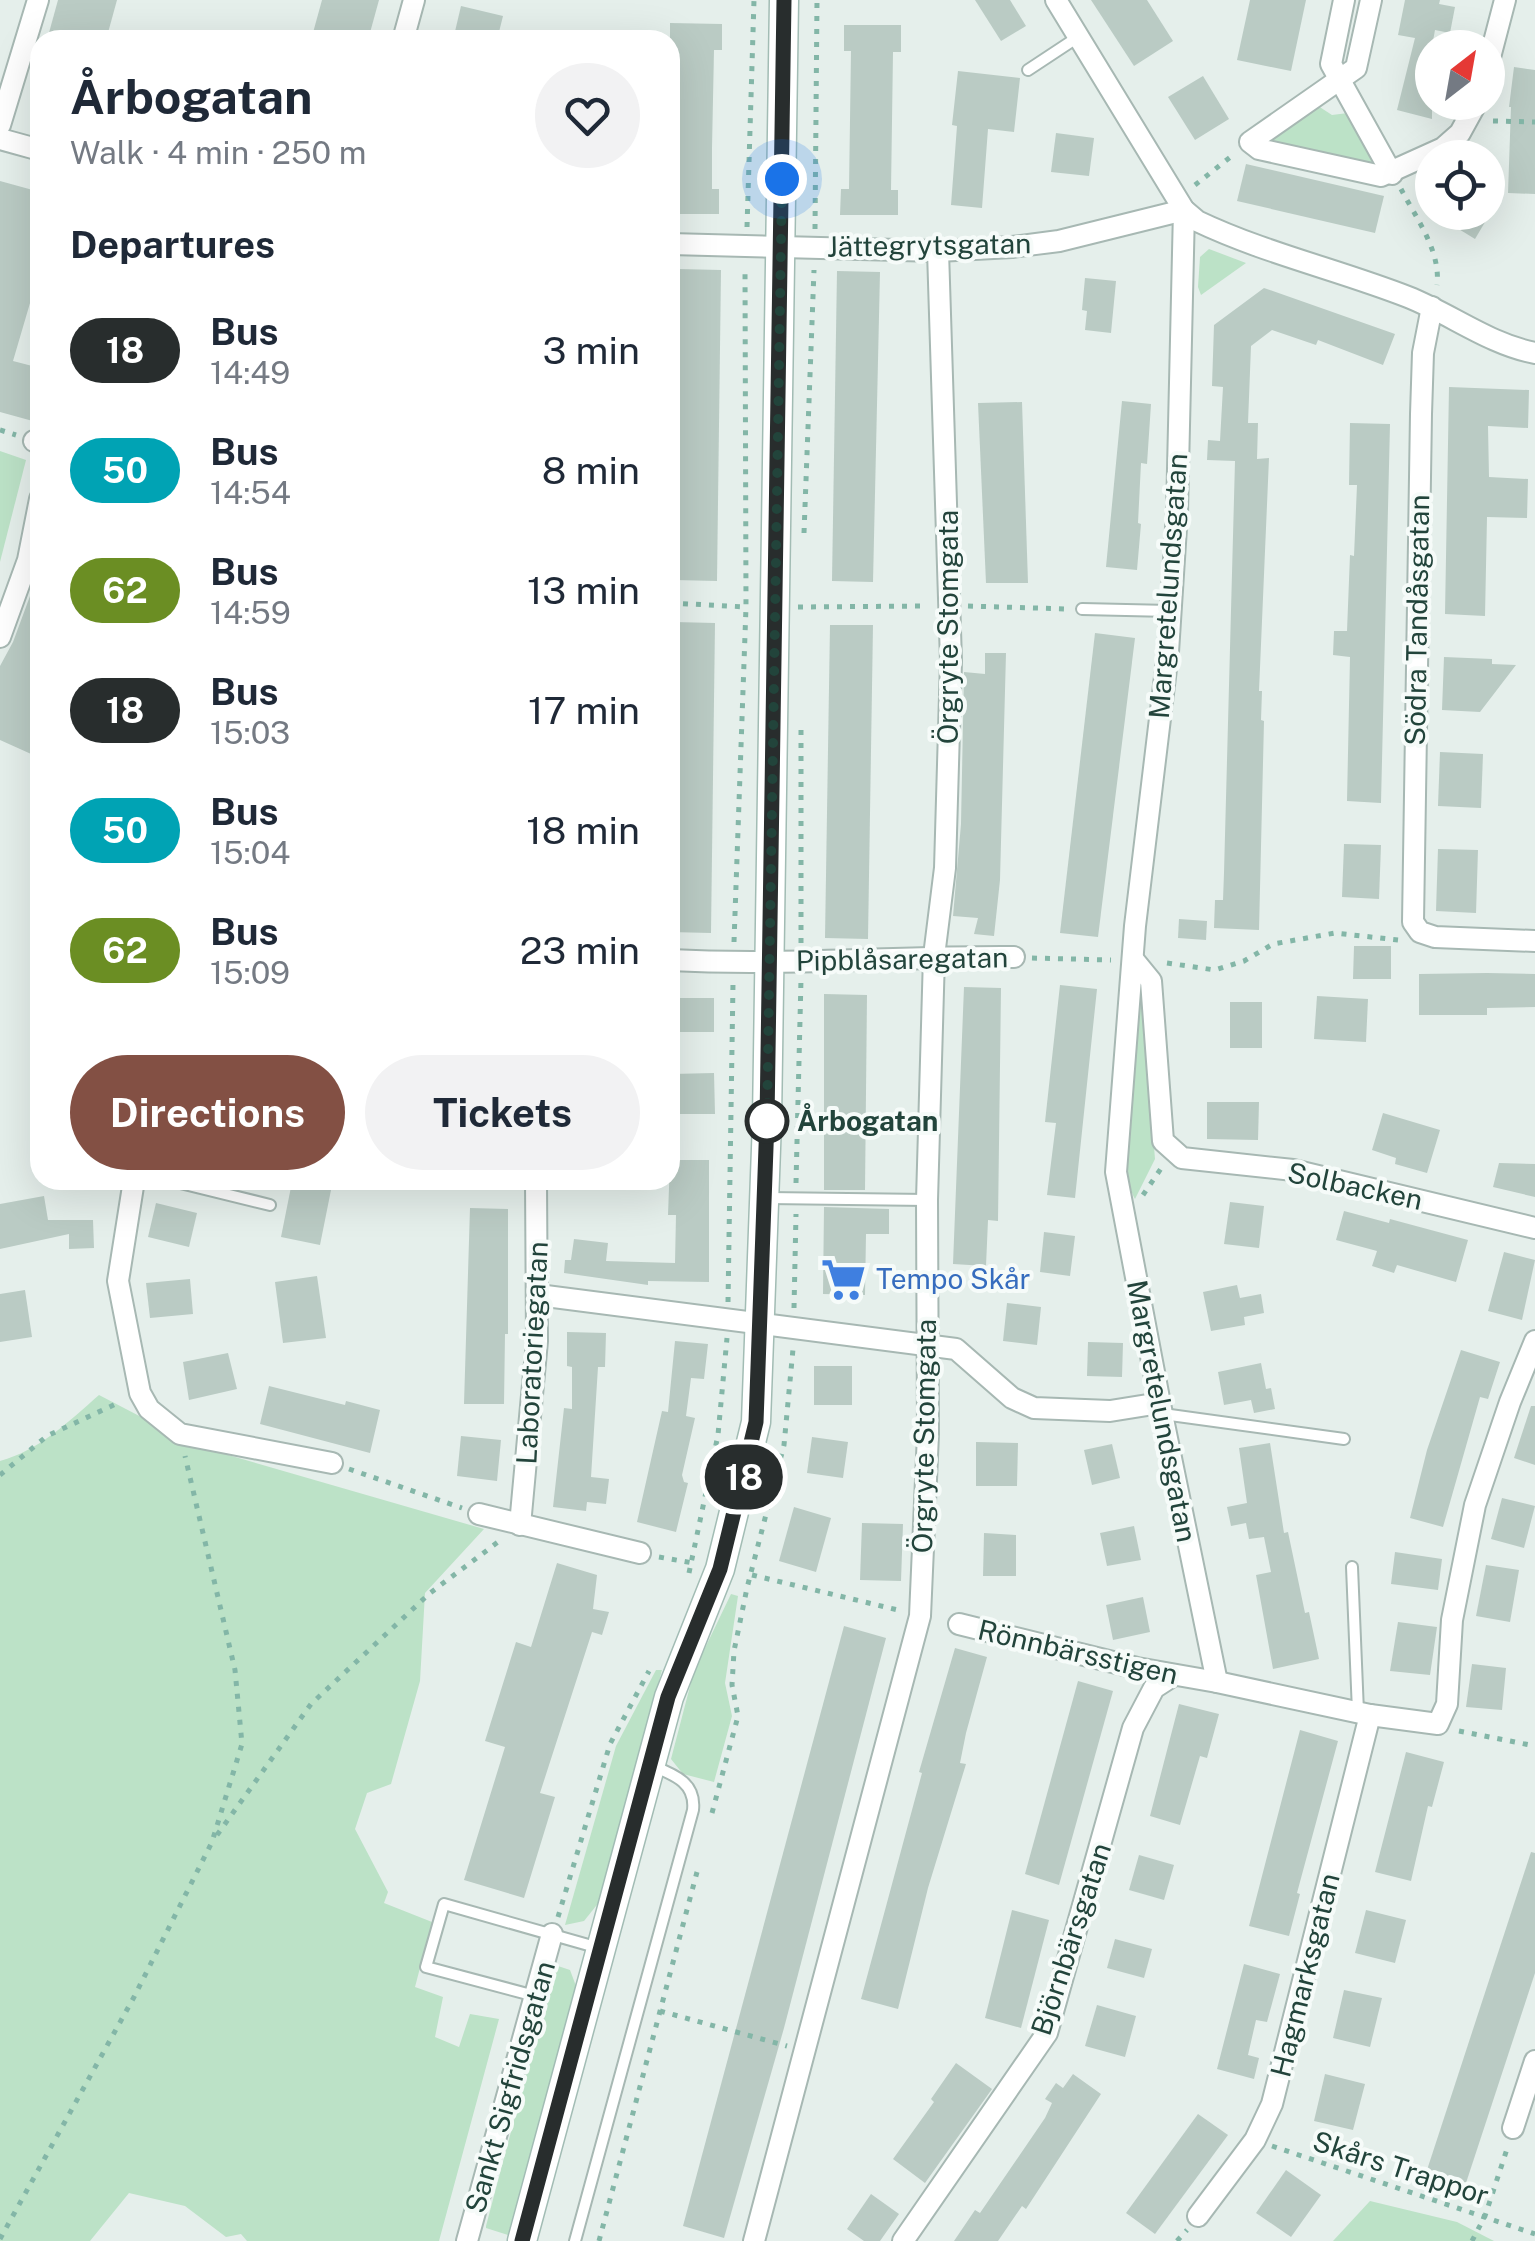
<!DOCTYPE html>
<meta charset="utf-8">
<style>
body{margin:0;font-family:"Public Sans",sans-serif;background:#f2f2f3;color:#1f2937;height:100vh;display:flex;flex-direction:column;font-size:38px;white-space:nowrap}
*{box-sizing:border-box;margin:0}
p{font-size:32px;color:#747a83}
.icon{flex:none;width:55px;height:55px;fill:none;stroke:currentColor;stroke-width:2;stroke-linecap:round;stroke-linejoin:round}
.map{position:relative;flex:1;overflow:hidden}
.side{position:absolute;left:30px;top:30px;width:650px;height:1160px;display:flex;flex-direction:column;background:#fff;border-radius:30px;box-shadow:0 10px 40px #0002}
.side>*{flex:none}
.badge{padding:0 20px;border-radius:32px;font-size:35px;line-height:65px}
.needle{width:65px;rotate:31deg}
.tools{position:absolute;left:1415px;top:30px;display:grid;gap:20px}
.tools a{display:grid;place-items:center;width:90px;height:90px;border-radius:50%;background:#fff;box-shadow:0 10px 40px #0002;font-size:50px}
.you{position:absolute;width:50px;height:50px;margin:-25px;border:8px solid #fff;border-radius:50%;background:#1a73e8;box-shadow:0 0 0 15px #1a73e833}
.map>.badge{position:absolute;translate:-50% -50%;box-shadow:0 0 0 5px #fff}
h2{padding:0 40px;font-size:38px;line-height:90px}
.round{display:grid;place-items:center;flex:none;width:105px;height:105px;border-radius:52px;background:#f2f2f3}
.summary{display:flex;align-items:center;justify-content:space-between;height:170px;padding:0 40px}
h1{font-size:48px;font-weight:700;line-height:75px}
.primary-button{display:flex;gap:20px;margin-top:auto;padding:20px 40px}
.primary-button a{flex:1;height:115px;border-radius:60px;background:#835044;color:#fff;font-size:40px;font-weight:700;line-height:115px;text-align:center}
.primary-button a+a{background:#f2f2f3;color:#1f2937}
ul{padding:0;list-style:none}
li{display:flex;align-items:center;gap:30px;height:120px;padding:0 40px}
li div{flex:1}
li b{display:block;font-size:38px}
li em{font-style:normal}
li .badge{min-width:110px;font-weight:700;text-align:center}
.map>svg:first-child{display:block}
.green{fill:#bce2c7}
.building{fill:#bacbc4}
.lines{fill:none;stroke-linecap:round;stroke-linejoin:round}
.lane-casing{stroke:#a7b8b3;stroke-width:14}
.street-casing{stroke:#a7b8b3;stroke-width:24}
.secondary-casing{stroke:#a2bcb4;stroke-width:31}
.path{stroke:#83b6a7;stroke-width:5;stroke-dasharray:5 8;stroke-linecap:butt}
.lane{stroke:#fff;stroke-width:10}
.street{stroke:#fff;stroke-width:20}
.secondary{stroke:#fff;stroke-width:28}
.line-casing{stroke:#fff;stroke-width:22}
.line{stroke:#282d2d;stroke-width:15}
.walk{stroke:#22443b;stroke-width:10;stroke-dasharray:0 18}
.stop-dot{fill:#fff;stroke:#282d2d;stroke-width:5}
.labels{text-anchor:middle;stroke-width:8;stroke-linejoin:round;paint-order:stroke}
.street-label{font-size:28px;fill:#22443b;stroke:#f6fbf9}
.stop-label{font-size:28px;font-weight:bold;fill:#22443b;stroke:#f6fbf9;text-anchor:start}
.shop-label{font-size:28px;fill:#366cbe;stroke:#f6fbf9;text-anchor:start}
</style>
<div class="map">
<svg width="1535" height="2241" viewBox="0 0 1535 2241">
<rect width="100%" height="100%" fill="#e5efeb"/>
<g class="green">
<polygon points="1315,104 1332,115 1348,113 1375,165 1272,142 1271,140"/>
<polygon points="1209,249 1246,263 1201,295 1198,287 1200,257"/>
<polygon points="0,451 26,460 0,562"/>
<path d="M1140,976l15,183 -20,40c-20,-34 1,-177 5,-223z"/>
<path d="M99,1395l98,51 287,83 -59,64 -5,88 -29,103 -24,9 -12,36 33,63 -4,11 48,19 -17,65 28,10 -8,40 24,10 11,-33 29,5 -60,222h-192l-6,-7 -15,3 -41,-31 -56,-13 -39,48h-90v-780c40,-11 68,-39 99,-66z"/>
<polygon points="731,1594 738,1596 725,1683 732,1716 714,1782 683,1774 671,1759 694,1671"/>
<polygon points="656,1670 662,1670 600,1901 584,1921 565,1925 616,1746"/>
<polygon points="558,1966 570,1970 576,1986 508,2235 486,2228 486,2226 553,1973"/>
<polygon points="1370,2201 1457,2222 1494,2241 1333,2241"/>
</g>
<g class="building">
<polygon points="58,0 117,0 106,40 47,40"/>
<polygon points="322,0 379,0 368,40 311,40"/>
<polygon points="975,0 1010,0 1026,26 1001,41"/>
<polygon points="1091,0 1147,0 1173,41 1134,66"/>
<polygon points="1250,0 1306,0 1291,71 1237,60"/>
<polygon points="1405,0 1440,0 1439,4 1455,7 1450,33 1435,30 1427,74 1432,75 1432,119 1397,110 1415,38 1398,35"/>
<polygon points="461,6 503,16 497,40 453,40"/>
<polygon points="670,23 722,24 722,50 714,50 712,148 712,189 719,189 719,214 670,214"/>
<polygon points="844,25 901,25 901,52 893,52 891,190 898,190 898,215 840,215 841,189 849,189 851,51 844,51"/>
<polygon points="1514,67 1535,70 1535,194 1508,193 1511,107 1509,107"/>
<polygon points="958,71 1020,78 1014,132 988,129 982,208 951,205 957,126 952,125"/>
<polygon points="1203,76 1229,119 1195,140 1168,97"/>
<polygon points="1056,133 1094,138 1089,176 1051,172"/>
<polygon points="1246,164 1384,196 1375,233 1237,201"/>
<polygon points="0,181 40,192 40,269 13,361 40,368 40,423 0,412"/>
<polygon points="1431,212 1491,212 1475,239"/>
<polygon points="678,269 721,270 717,581 674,580"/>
<polygon points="837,271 880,272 873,582 832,581"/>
<polygon points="1085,278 1116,281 1111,333 1085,330 1087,311 1082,310"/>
<polygon points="1264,288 1395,334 1383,365 1318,340 1316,345 1272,330 1251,346 1248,423 1258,423 1257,459 1269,458 1259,691 1262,691 1261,720 1264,721 1259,930 1214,928 1215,900 1223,900 1224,873 1235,461 1207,460 1208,440 1220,441 1223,387 1212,386 1214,325"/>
<polygon points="1449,387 1529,390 1528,428 1488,426 1489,477 1528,479 1527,518 1487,517 1485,616 1445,614"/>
<polygon points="1122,401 1151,404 1147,464 1141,463 1138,523 1141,524 1137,570 1106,567"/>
<polygon points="1022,402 1028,583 986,583 978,403"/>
<polygon points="1350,423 1390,424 1381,803 1347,801 1350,657 1333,655 1334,631 1347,631 1350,555 1354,556 1357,485 1349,485"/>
<polygon points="40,569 40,758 0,740 0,666 13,642"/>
<polygon points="674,622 715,623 711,933 670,932"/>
<polygon points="830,625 873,625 868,939 825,938"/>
<polygon points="1095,633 1135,638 1098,937 1060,933"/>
<polygon points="985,653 1006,653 1000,880 994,936 974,934 978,918 953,916 961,824 964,672 985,674"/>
<polygon points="1444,657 1492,659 1492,664 1516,665 1480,712 1442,710"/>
<polygon points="1440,752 1483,754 1481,808 1438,806"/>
<polygon points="1344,844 1381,845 1379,899 1342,897"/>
<polygon points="1438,849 1478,850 1476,913 1436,911"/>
<polygon points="1179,919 1207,921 1206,940 1178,938"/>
<polygon points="1354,946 1391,946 1391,979 1353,979"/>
<polygon points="1487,973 1535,974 1535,1007 1487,1008 1487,1015 1419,1015 1419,974"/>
<polygon points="1060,985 1097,989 1075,1198 1047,1195 1056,1123 1045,1122"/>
<polygon points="964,987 1001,988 998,1221 988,1220 986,1266 953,1264"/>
<polygon points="824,994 867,995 865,1190 824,1190"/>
<polygon points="1317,996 1368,999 1366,1042 1314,1039"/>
<rect x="679" y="998" width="35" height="34"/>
<rect x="1230" y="1002" width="32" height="46"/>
<polygon points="714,1073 715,1114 673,1114 672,1074"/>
<polygon points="1207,1102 1259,1102 1258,1140 1207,1139"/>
<polygon points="1383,1113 1440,1130 1427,1173 1395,1164 1396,1158 1372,1150"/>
<polygon points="670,1160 709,1160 709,1282 648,1281 648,1285 564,1273 565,1260 571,1260 574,1239 608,1243 606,1261 675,1263 676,1215 668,1215"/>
<polygon points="1499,1163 1535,1164 1535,1197 1493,1187"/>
<polygon points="292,1182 331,1190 320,1245 281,1237"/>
<polygon points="44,1196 48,1220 93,1220 94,1248 69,1249 69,1234 0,1249 0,1204"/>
<polygon points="1230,1202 1264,1206 1259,1248 1224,1244"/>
<polygon points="156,1203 197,1213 189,1247 148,1237"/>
<polygon points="824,1207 889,1209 889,1234 866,1234 865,1295 823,1294"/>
<polygon points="470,1208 508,1209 508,1334 505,1334 504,1404 464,1404"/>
<polygon points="1344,1211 1389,1223 1390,1219 1468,1240 1456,1282 1397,1265 1394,1273 1372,1266 1377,1251 1336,1240"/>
<polygon points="1044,1232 1075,1236 1070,1276 1040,1272"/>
<polygon points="1504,1252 1535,1260 1522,1320 1488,1311"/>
<polygon points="317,1276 326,1338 283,1343 275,1282"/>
<polygon points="190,1279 193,1314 150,1318 146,1283"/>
<polygon points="1237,1285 1240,1298 1261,1294 1264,1313 1244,1317 1245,1325 1211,1331 1203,1292"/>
<polygon points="25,1290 32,1337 0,1342 0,1294"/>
<polygon points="1007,1303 1041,1307 1037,1345 1003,1341"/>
<polygon points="567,1332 606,1333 605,1367 598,1367 591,1477 609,1479 606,1504 587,1502 586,1511 553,1507 564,1408 572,1409 572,1367 567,1366"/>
<polygon points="675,1341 708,1344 704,1379 691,1378 686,1416 695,1418 682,1475 684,1482 688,1483 676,1532 637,1522 662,1411 668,1412"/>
<polygon points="1088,1342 1123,1343 1122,1377 1087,1376"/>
<polygon points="1461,1350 1500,1362 1488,1399 1480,1397 1443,1527 1410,1518 1427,1450"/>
<polygon points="228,1353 237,1389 189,1400 183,1362"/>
<polygon points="1261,1363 1266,1389 1271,1388 1275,1409 1254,1413 1251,1400 1224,1405 1218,1372"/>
<rect x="814" y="1366" width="38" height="39"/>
<polygon points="269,1386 345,1405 346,1401 380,1410 370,1453 260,1424"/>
<polygon points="1531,1406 1535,1406 1535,1465 1514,1458"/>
<polygon points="461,1436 501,1440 497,1481 457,1476"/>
<polygon points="812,1437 848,1442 843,1478 807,1473"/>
<polygon points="976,1442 1018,1443 1017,1486 976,1486"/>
<polygon points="1270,1443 1284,1533 1288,1532 1305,1613 1309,1612 1319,1659 1273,1669 1256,1575 1271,1572 1264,1537 1249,1539 1246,1523 1231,1526 1227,1507 1247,1503 1239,1448"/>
<polygon points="1112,1444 1120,1478 1092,1485 1084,1450"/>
<polygon points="1502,1498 1535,1506 1524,1548 1491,1539"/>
<polygon points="794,1507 831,1518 816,1572 779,1561"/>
<polygon points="862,1523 903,1524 901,1581 860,1580"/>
<polygon points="1134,1526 1141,1560 1107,1566 1100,1533"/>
<polygon points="984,1533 1016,1535 1016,1576 983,1576"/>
<polygon points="1395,1552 1442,1559 1438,1590 1391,1584"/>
<polygon points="557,1563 597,1575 593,1609 609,1612 602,1635 592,1632 540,1793 555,1797 524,1898 464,1880 505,1747 485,1741 516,1642 531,1647"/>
<polygon points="1486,1565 1519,1570 1510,1622 1476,1616"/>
<polygon points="1143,1597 1150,1632 1113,1640 1106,1605"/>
<polygon points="1398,1622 1437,1627 1430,1675 1390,1671"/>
<polygon points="844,1626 886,1638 784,2028 724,2238 683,2226"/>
<polygon points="955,1648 987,1657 966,1733 960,1763 966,1764 928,1888 898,2009 861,1999 922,1773 919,1772"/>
<polygon points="1472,1664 1506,1668 1502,1710 1466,1707"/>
<polygon points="1078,1681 1113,1691 1059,1885 1025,1874"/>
<polygon points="1179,1704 1219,1714 1207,1758 1200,1756 1180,1825 1150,1816"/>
<polygon points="1300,1730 1338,1741 1297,1893 1300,1894 1289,1936 1249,1926"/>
<polygon points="1406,1752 1444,1762 1432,1807 1428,1806 1411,1881 1375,1872"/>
<polygon points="1531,1852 1535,1853 1535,1973 1466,2183 1427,2170"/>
<polygon points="1139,1855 1174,1865 1164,1900 1129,1890"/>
<polygon points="1012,1910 1049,1920 1021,2028 985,2018"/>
<polygon points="1366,1910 1406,1920 1395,1963 1355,1953"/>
<polygon points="1115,1939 1152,1949 1144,1978 1107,1968"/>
<polygon points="1244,1964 1280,1974 1267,2022 1256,2020 1248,2055 1259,2058 1254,2079 1217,2069"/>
<polygon points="1344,1990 1382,1998 1370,2047 1333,2038"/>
<polygon points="1097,2005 1136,2016 1125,2057 1085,2046"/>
<polygon points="956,2063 992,2089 925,2183 893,2159 934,2102 931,2099"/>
<polygon points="1073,2074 1101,2094 1026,2209 1022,2206 998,2241 954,2241 975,2210 980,2213 1045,2118 1052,2103 1045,2099 1056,2083 1063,2088"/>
<polygon points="1325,2074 1365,2084 1353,2130 1314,2121"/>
<polygon points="1198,2114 1228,2135 1155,2234 1126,2213"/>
<polygon points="1286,2170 1321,2195 1291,2237 1256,2213"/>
<polygon points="871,2194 899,2214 880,2241 864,2241 847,2229"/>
</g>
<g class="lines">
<defs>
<g id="lane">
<polyline points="1028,70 1078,37"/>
<polyline points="1082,609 1170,611"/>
<polyline points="168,1180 270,1205"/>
<polyline points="768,1198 927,1200"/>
<polyline points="1163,1414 1344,1439"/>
<polyline points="1352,1567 1358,1712"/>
<polyline points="535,1996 426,1967 444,1904 599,1948"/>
<path d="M575,2241l118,-431c3,-27 -18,-35 -40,-44"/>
</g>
<g id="street">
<path d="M1056,0l128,210 13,11c67,32 142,49 211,76 43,17 81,47 127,56"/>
<polyline points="1344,0 1331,64 1392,174"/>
<polyline points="1371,0 1356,68 1250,142 1259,149 1381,176 1443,148 1460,133 1477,102"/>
<polyline points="403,40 414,0"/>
<polyline points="1488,65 1505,0"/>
<polyline points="0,125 38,0"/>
<polyline points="0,139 40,150"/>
<polyline points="1184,210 1177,512 1168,652 1135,926 1116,1172 1162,1414 1217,1682"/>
<polyline points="670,244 938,251 1012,247 1059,241 1184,210"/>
<polyline points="1432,307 1423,353 1421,414 1413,922 1420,932 1435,937 1535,941"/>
<polyline points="34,441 40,443"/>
<polyline points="0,637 28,560 40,499"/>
<polyline points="1133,959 1151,981 1163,1141 1182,1158 1293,1170 1535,1228"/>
<path d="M670,960c115,6 229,-4 344,-3"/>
<polyline points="134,1180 118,1281 140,1393 149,1409 180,1434 332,1463"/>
<polyline points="538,1295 956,1349 1012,1398 1034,1408 1110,1411 1160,1403"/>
<polyline points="479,1514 640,1553"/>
<polyline points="520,1525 537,1341 536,1180"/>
<polyline points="959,1624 1137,1668 1217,1682 1370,1715 1438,1724 1447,1704 1452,1620 1475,1505 1510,1402 1535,1341"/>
<polyline points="1513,2128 1535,2061"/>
<polyline points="1198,2216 1255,2140 1272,2104 1370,1715"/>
<polyline points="467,2241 552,1934"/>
<polyline points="754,2241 920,1616 928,1434 927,1200 934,956 945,868 951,661 938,251"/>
<polyline points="903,2241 1047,2033 1133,1728 1154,1688 1174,1675"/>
</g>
<polyline id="secondary" points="522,2241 669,1697 720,1569 756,1422 767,1121 784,0"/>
</defs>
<use href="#lane" class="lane-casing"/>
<use href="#street" class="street-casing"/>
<use href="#secondary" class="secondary-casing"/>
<g class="path">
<polyline points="1493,121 1535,122"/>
<polyline points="1195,185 1233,155"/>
<path d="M1401,189c15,29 40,62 36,96"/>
<polyline points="747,227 754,0"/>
<polyline points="815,229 817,0"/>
<polyline points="0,430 16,435"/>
<polyline points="804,533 814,270"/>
<polyline points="670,603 747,607"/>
<polyline points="968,606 1067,609"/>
<polyline points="798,607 927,606"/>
<polyline points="734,942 746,607 745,268"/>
<polyline points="801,943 801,729"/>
<polyline points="1032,958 1111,960"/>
<polyline points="1167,963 1215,970 1244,961 1273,944 1335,933 1398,940"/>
<polyline points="796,1183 801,979"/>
<polyline points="1143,1195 1162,1167"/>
<polyline points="728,1302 733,983"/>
<polyline points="794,1308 796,1214"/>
<polyline points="349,1469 462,1508"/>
<polyline points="0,1475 47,1436 120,1402"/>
<polyline points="659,1557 693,1563"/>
<polyline points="689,1573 718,1435 727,1338"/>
<polyline points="752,1575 902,1611"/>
<polyline points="1459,1731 1535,1746"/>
<polyline points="712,1813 738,1716 732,1685 734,1651 747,1588 784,1445 793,1349"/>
<polyline points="217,1835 311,1704 430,1593 498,1542"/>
<polyline points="558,1917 610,1744 649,1671"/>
<polyline points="660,2011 787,2046"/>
<polyline points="1272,2146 1535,2234"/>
<polyline points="0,2239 134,1997 212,1842 242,1744 235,1670 185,1456"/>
<polyline points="599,2241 697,1872"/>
<polyline points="1177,2241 1187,2230"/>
<polyline points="1472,2241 1485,2216 1508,2146"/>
</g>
<use href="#lane" class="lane"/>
<use href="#street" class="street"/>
<use href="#secondary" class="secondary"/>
</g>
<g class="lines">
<defs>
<polyline id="line" points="522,2241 668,1697 720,1569 756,1422 767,1120 784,0"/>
</defs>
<use href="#line" class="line-casing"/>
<use href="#line" class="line"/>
<polyline class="walk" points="767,1121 782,179"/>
</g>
<defs>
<symbol id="supermarket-bare" viewBox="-9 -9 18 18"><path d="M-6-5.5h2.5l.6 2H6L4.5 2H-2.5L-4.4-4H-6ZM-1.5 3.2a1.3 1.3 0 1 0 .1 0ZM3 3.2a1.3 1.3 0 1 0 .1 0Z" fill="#3f7fe0" stroke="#f6fbf9" stroke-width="2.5" paint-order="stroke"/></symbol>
</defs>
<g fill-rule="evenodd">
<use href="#supermarket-bare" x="812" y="1248" width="63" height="63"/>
</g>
<circle class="stop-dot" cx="767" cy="1121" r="20"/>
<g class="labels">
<g class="street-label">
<text transform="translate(929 245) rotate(-1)" y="10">Jättegrytsgatan</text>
<text transform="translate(1168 586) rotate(-86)" y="10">Margretelundsgatan</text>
<text transform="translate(1417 620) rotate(-89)" y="10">Södra Tandåsgatan</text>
<text transform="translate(948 627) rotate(-90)" y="10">Örgryte Stomgata</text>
<text transform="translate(902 959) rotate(-1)" y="10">Pipblåsaregatan</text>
<text transform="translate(1355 1186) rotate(12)" y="10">Solbacken</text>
<text transform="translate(532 1353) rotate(-87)" y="10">Laboratoriegatan</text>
<text transform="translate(1162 1411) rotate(79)" y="10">Margretelundsgatan</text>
<text transform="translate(924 1436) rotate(-89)" y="10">Örgryte Stomgata</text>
<text transform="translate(1078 1652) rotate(13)" y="10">Rönnbärsstigen</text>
<text transform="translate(1071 1939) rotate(-72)" y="10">Björnbärsgatan</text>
<text transform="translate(1305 1975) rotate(-76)" y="10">Hagmarksgatan</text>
<text transform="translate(510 2087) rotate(-74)" y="10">Sankt Sigfridsgatan</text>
<text transform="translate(1401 2168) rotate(18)" y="10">Skårs Trappor</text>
</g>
<g class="stop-label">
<text x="797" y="1131">Årbogatan</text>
</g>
<g class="shop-label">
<text x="876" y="1289">Tempo Skår</text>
</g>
</g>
</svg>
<div class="tools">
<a><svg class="needle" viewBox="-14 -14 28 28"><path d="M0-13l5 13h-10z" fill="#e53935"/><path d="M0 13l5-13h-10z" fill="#747a83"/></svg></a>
<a><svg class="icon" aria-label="locate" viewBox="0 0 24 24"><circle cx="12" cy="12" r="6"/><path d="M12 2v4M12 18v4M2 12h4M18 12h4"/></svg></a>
</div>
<div class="you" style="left:782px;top:179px"></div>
<b class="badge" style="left:744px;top:1477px;background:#282d2d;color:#fff">18</b>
<section class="side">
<div class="summary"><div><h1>Årbogatan</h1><p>Walk · 4 min · 250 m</p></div><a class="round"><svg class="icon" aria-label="heart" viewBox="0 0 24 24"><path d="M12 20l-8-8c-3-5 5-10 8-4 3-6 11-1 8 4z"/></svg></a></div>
<h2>Departures</h2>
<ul>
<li><span class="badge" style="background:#282d2d;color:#fff">18</span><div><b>Bus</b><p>14:49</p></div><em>3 min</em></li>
<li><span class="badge" style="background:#00a3b4;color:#fff">50</span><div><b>Bus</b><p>14:54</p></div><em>8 min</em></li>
<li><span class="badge" style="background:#6b8e23;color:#fff">62</span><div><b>Bus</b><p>14:59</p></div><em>13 min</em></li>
<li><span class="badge" style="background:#282d2d;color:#fff">18</span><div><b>Bus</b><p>15:03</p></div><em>17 min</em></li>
<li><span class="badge" style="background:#00a3b4;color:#fff">50</span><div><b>Bus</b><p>15:04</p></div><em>18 min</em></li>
<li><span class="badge" style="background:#6b8e23;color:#fff">62</span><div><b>Bus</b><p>15:09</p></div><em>23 min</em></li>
</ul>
<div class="primary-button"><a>Directions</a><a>Tickets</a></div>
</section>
</div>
